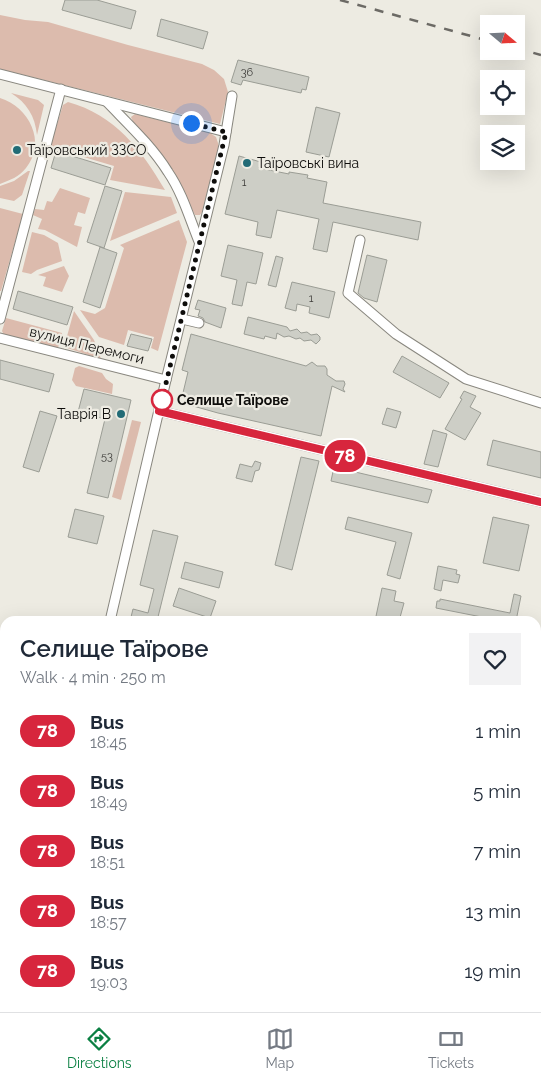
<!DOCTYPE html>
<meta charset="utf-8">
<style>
body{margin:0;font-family:Raleway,sans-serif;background:#f2f2f3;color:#1f2937;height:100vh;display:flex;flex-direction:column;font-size:19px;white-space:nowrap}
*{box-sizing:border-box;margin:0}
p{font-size:16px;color:#747a83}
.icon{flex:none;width:28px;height:28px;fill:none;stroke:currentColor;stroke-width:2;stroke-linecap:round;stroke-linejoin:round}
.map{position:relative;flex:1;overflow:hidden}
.drawer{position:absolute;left:0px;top:616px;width:541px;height:396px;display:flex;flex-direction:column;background:#fff;border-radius:15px 15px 0 0;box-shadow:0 5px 20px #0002}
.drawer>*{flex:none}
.badge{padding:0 10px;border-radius:16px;font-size:18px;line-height:32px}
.needle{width:32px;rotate:109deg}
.buttons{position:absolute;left:480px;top:15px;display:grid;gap:10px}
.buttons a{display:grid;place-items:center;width:45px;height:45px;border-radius:0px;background:#fff;box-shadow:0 5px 20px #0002;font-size:25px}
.you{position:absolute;width:25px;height:25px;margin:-12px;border:4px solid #fff;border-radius:50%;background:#1a73e8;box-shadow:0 0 0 8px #1a73e833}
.map>.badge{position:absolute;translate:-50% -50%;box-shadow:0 0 0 2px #fff}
.round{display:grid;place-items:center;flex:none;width:52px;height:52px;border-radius:0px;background:#f2f2f3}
.head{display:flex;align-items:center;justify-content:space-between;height:85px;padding:0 20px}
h1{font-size:24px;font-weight:600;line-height:38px}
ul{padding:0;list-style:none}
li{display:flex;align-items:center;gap:15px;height:60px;padding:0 20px}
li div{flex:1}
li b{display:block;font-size:19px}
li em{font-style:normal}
li .badge{min-width:55px;font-weight:700;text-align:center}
.tabs{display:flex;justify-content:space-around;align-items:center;height:70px;border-top:1px solid #e0e1e3;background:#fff;font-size:14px;color:#747a83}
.tabs a{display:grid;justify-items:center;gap:2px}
.tabs .active{color:#0b8043}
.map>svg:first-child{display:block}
.green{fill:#dcbbad}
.building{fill:#cdcec6;stroke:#9b9d95}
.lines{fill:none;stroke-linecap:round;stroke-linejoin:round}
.minor-casing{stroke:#89877f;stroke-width:11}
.minor{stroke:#fff;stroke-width:9}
.rail{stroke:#6c6a65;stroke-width:2.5;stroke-dasharray:9 9;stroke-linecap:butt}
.line-casing{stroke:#fff;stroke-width:11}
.line{stroke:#d7263d;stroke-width:8}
.walk{stroke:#0e0d0b;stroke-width:5;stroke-dasharray:0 9}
.poi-dot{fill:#226b76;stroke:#edebe2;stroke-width:2}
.stop-dot{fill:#fff;stroke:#d7263d;stroke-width:2.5}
.labels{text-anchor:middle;stroke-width:4.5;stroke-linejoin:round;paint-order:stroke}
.number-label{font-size:11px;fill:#3e3d3a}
.poi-label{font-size:14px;fill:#0e0d0b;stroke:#edebe2;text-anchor:start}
.street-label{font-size:14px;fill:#0e0d0b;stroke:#edebe2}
.stop-label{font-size:14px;font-weight:bold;fill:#0e0d0b;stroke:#edebe2;text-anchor:start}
</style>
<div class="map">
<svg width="541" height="1012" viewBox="0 0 541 1012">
<rect width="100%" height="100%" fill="#edebe2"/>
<g class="green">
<polygon points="0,15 25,20 48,22 128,45 202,64 214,70 224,79 228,92 220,124 0,69"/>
<path d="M11,93l27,7 6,5 -7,30c-2,-19 -10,-32 -26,-42z"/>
<path d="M0,98c29,9 47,44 26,70 -7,9 -16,12 -26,16z"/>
<path d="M68,102c47,13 73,47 97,88l-55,-10 4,-14 -64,-19 13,-42z"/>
<path d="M135,114l75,19 6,4 3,9 -17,66 -2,3h-5c-10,-20 -19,-41 -32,-59 -8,-12 -28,-27 -32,-39z"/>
<polygon points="28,171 30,171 22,195 14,201 0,198 0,186 14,181"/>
<polygon points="60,188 90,198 85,214 78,212 74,225 82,227 77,247 45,230 38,229 42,219 33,215 35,209 44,210 47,201 52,202"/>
<polygon points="125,192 171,197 177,213 110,241"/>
<polygon points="0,208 23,214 1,291 0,291"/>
<polygon points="179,220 187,242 158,351 151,348 154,337 128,330 124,345 99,337 80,310 95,314 105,308 124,248 120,245"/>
<polygon points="32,232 44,235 58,243 62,261 37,270 31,274 22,272"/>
<polygon points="64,266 69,276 62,292 43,286 46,277 38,275"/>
<polygon points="74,311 94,340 101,359 64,347"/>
<polygon points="6,318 62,333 58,348 4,335 2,331"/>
<polygon points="79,366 102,373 106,379 113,384 112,394 76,386 72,380 75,368"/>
<polygon points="132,420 141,422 121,500 112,497"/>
</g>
<g class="building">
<polygon points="65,0 97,0 136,11 131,29 62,10"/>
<polygon points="161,19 208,32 203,49 157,36"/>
<polygon points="238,60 309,77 306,90 302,89 301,93 243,80 241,85 231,82"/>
<polygon points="316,107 340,113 329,157 306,152"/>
<polygon points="56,151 111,168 105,185 51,168"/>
<polygon points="239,156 261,162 259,168 289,174 289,172 308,175 307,178 327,182 323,203 421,222 418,240 333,222 327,252 313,249 319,219 277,210 271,238 256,235 258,222 225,214"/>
<polygon points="105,186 122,191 104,248 87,242"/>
<polygon points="228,245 263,253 256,284 247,282 242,306 232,304 237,280 221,276"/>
<polygon points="100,247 117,253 100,308 83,302"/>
<polygon points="367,255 387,260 377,302 364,298 358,293"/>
<polygon points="276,256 283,258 276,287 268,285"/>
<polygon points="292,282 335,292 329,318 309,313 310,307 297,304 296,311 285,308"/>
<polygon points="18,291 73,307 67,325 13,309"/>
<polygon points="198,300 226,308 221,328 205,322 203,318 198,316 200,310 195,309"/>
<polygon points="248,317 287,327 290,331 297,329 301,333 307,332 311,335 317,334 320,337 320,340 316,344 311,340 304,341 300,338 296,339 289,336 284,337 277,333 276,339 265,336 264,339 244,334"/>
<polygon points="131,334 152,339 148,351 127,346"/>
<polygon points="191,334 306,366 312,362 317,366 325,366 327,369 327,375 336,381 344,381 345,384 343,389 345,392 332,386 321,436 218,413 186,404 187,399 182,397 188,372 182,370"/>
<polygon points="402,356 449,383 440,398 393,372"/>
<polygon points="0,360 54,374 49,392 0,379"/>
<polygon points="84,389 131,400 108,498 87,493 105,419 78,412"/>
<polygon points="464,391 476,396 470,407 481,413 465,440 445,429 462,399 460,398"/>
<polygon points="387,408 401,412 396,428 382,424"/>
<polygon points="40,411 57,416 39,472 23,467"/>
<polygon points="433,430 447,434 438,467 424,464"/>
<polygon points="493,440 541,452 541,478 487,465"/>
<polygon points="301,457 319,461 292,570 275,565"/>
<polygon points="255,461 261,463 259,470 255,471 252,482 236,478 240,464 252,467"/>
<polygon points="334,467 432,490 428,503 331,481"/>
<polygon points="75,509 104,516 97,544 68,537"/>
<polygon points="348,517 412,533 400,579 387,575 396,542 345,529"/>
<polygon points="493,517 529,525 519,571 483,563"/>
<polygon points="153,530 178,536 157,621 130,621 133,609 148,613 154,589 140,585"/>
<polygon points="185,562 223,572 219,588 181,578"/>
<polygon points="438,566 457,570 456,574 460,575 458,583 443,580 441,591 434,589"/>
<polygon points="179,588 216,601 210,618 173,606"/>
<polygon points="382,588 396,591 394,601 404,603 399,621 375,621"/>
<polygon points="514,594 521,596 516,621 502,621 436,608 437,601 440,601 440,599 510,613"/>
</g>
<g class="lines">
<defs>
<g id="minor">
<polyline points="0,74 226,132"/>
<path d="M107,102c21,22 45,44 61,70 15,22 22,48 32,72"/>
<polyline points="360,240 348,293 396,334 466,379 541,403"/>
<polyline points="0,319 61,89"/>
<polyline points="182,319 199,323"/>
<polyline points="0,338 166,380"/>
<polyline points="159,411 541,502"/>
<polyline points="110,621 166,380 224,145 232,96"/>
<polyline points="536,732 541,733"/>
<polyline points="536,763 541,765"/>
<polyline points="536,823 541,824"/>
<polyline points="536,920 541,921"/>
<polyline points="152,1008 168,1012"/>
<polyline points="506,1008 522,1012"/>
<polyline points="18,1012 19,1008"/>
<polyline points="44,1012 45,1008"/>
<polyline points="464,1012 465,1008"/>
</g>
</defs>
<use href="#minor" class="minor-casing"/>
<use href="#minor" class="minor"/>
<g class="rail">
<polyline points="340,0 489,41"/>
<polyline points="516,48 541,55"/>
</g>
</g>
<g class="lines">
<defs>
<polyline id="line" points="162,400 159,411 541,502"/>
</defs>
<use href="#line" class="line-casing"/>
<use href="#line" class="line"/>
<polyline class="walk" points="162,400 226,132 191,123"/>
</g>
<g class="poi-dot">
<circle cx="17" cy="150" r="5"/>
<circle cx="247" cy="163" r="5"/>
<circle cx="121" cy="414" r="5"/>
</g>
<circle class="stop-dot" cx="162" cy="400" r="10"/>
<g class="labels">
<g class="number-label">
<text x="247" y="76">36</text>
<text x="244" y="186">1</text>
<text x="311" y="302">1</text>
<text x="107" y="460">53</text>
</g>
<g class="poi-label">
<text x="27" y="155">Таїровський ЗЗСО</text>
<text x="257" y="168">Таїровські вина</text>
<text x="111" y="419" text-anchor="end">Таврія В</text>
</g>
<g class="street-label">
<text transform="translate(87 345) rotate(14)" y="5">вулиця Перемоги</text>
</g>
<g class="stop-label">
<text x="177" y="405">Селище Таїрове</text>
</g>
</g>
</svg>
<div class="buttons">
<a><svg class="needle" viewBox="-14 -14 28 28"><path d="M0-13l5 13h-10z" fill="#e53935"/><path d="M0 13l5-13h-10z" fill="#747a83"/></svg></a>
<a><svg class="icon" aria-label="locate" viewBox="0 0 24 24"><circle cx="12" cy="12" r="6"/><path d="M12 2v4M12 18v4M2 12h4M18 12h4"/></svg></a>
<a><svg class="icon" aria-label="layers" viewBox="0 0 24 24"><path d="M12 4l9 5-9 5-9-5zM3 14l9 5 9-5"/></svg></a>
</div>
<div class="you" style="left:191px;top:123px"></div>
<b class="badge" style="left:345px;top:456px;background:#d7263d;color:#fff">78</b>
<section class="drawer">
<div class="head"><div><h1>Селище Таїрове</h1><p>Walk · 4 min · 250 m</p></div><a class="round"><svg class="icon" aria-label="heart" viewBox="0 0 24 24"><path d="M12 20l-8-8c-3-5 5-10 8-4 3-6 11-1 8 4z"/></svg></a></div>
<ul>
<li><span class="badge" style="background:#d7263d;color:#fff">78</span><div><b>Bus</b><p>18:45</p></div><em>1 min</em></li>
<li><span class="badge" style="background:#d7263d;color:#fff">78</span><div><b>Bus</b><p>18:49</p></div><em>5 min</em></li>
<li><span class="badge" style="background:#d7263d;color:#fff">78</span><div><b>Bus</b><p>18:51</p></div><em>7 min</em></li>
<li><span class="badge" style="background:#d7263d;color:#fff">78</span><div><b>Bus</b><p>18:57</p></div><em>13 min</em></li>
<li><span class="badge" style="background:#d7263d;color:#fff">78</span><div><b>Bus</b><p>19:03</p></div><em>19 min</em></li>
</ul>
</section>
</div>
<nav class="tabs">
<a class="active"><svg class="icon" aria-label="directions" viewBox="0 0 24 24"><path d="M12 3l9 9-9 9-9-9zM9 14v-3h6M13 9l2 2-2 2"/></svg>Directions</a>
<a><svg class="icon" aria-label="map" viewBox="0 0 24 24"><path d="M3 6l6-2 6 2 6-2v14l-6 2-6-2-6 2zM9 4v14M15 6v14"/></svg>Map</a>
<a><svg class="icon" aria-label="tickets" viewBox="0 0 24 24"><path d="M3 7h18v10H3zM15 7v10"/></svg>Tickets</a>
</nav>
